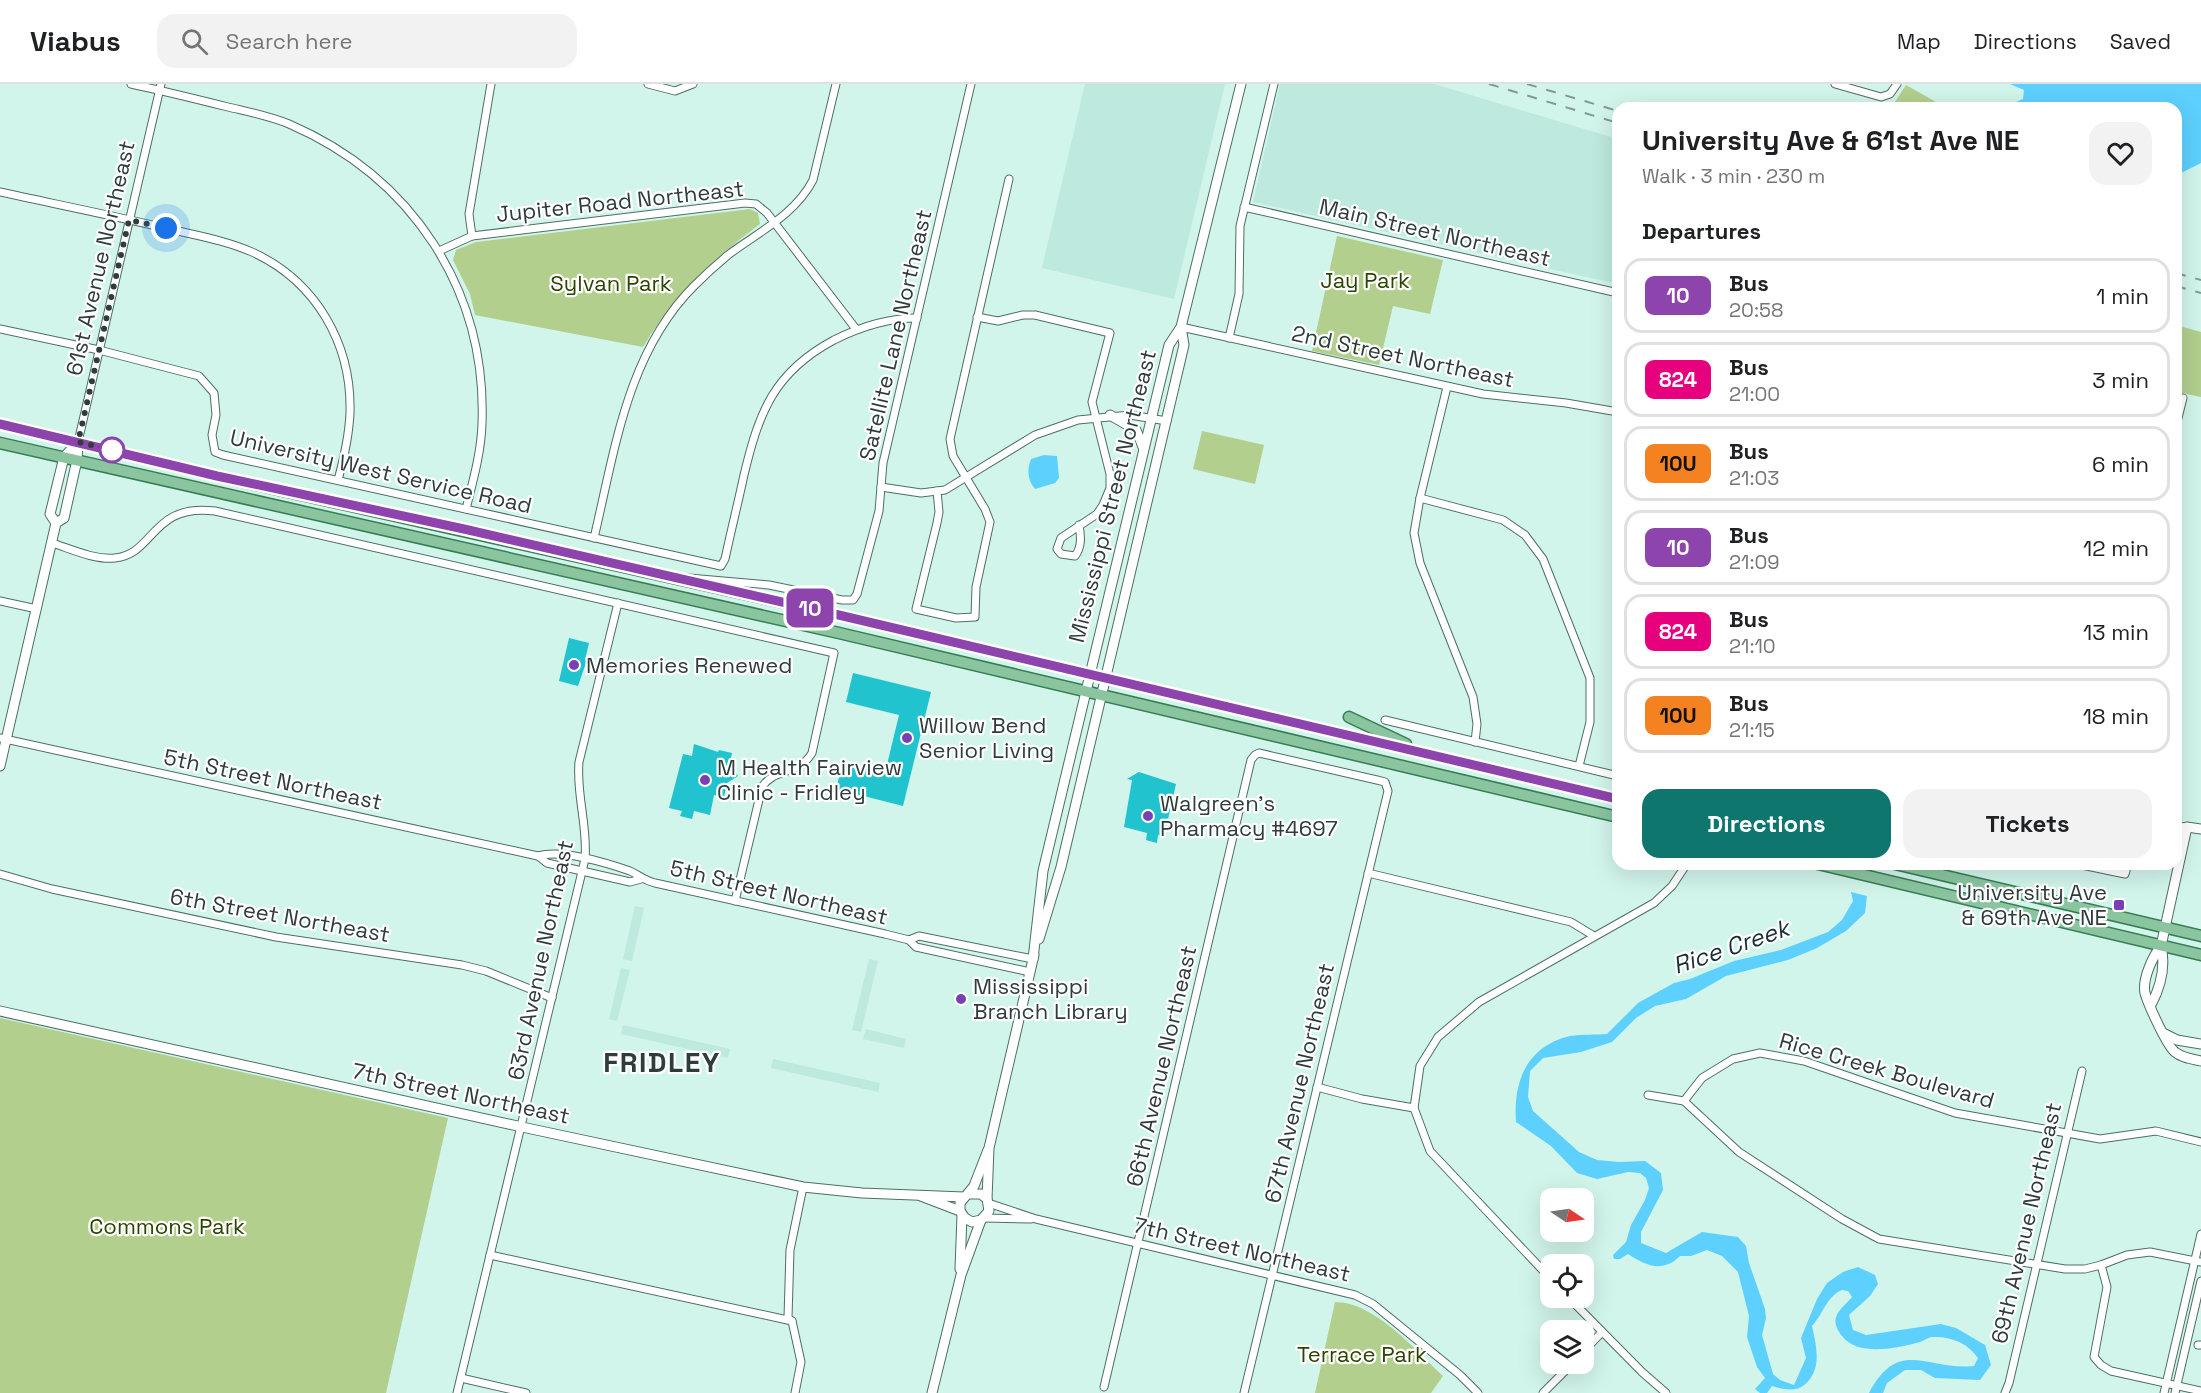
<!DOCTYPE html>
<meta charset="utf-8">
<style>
body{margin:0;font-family:"Space Grotesk",sans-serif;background:#f2f2f2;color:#202124;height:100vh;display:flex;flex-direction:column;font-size:22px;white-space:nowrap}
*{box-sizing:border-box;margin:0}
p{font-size:20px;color:#757577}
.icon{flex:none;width:33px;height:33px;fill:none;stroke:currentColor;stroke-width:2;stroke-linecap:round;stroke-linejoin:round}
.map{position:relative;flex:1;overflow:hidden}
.details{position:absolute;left:1612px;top:18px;width:570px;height:768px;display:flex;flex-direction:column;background:#fff;border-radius:18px;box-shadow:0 6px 24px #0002}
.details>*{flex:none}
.badge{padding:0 12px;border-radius:9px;font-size:21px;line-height:39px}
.needle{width:39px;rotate:103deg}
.tools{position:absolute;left:1540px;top:1104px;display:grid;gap:12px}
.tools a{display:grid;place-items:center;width:54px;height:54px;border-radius:12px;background:#fff;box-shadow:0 6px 24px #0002;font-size:30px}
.you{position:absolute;width:30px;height:30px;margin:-15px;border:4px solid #fff;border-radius:50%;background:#1a73e8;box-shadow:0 0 0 9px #1a73e833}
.map>.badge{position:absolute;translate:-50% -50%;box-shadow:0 0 0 3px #fff}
h2{padding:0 30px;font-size:22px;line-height:54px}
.round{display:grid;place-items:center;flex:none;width:63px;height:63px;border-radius:18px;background:#f2f2f2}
.headline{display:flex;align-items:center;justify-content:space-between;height:102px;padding:0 30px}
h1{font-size:28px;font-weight:700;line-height:45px}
.action{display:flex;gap:12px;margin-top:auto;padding:12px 30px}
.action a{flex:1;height:69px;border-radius:18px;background:#0f766e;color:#fff;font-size:24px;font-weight:700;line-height:69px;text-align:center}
.action a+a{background:#f2f2f2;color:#202124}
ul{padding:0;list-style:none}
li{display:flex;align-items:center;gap:18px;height:75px;margin:0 12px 9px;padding:0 18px;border:3px solid #e0e0e0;border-radius:18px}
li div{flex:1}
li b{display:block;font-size:22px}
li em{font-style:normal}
li .badge{min-width:66px;font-weight:700;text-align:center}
header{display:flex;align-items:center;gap:36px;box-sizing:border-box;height:84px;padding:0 30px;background:#fff;border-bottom:2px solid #e0e0e0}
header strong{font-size:28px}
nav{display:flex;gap:33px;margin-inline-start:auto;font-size:21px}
.search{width:420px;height:54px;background:#f2f2f2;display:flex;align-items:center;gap:15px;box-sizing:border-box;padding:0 21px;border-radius:18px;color:#757577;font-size:22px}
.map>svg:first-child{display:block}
.built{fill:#bde9de}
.green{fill:#b2cf8e}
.water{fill:#5dd0fe}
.building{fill:#21c3cf}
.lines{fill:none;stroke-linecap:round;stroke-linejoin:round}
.street-casing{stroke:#4e6e66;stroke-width:9}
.secondary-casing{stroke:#4e6e66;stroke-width:11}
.primary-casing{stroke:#377d53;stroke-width:13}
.street{stroke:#fff;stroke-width:7}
.secondary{stroke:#fff;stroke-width:9}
.primary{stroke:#8ac5a0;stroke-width:10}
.rail{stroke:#819993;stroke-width:2;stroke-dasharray:10 10;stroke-linecap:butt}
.line-casing{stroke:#fff;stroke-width:14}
.line{stroke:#8e44ad;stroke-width:9}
.walk{stroke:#2f3d3a;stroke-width:6;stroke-dasharray:0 10.8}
.stop-dot{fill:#fff;stroke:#8e44ad;stroke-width:3}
.poi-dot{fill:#7940b6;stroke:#fff;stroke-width:2}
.labels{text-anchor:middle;stroke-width:4.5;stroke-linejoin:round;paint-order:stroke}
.street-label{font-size:22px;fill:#2f3d3a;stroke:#fff}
.park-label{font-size:22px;fill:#2d4300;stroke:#fff}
.poi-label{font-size:22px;fill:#2f3d3a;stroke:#fff;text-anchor:start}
.water-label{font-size:24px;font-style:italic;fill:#1a2e37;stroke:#fff}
.district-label{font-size:28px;font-weight:bold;letter-spacing:1.5px;fill:#2f3d3a;stroke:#fff}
</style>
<header>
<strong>Viabus</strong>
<div class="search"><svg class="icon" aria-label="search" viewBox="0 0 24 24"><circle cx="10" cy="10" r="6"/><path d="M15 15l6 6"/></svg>Search here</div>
<nav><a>Map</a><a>Directions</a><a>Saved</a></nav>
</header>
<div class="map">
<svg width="2201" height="1309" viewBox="0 0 2201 1309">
<rect width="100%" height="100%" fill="#d1f4eb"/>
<g class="built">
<polygon points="1085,0 1225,0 1174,215 1042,184"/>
<polygon points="1280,0 1434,0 1618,55 1618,200 1253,118"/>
<polygon points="635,822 644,824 632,877 623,875"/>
<polygon points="869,875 878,877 861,948 852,946"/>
<polygon points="621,884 630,886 617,937 609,935"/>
<polygon points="623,941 730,965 728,974 621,950"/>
<polygon points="866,945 906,955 904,964 863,955"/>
<polygon points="773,975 880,999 878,1008 771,984"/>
</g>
<g class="green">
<polygon points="1906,1 1936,18 1930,24 1891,24"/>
<path d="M750,125l8,4 2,11c-48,36 -87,72 -117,123l-168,-32 -5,-21 -17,-34 3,-10 20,-8z"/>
<polygon points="1337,152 1443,176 1430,230 1393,222 1379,281 1312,267"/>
<polygon points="2176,241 2201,248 2201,313 2177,308"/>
<polygon points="1202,347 1264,361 1255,400 1193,385"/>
<polygon points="0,934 448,1034 386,1309 0,1309"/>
<path d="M1335,1218c40,0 80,48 108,74l-12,17h-116z"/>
</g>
<g class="water">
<polygon points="2010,0 2201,0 2201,79 2177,91 2176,24 2001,24 2023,15 2024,6"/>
<path d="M1044,371l13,1 2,22 -4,5 -20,6c-8,-10 -8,-19 -4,-30z"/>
<path d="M1851,808l16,4 -2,17 -19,18 -29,17 -29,12 -62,16 -40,23 -31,7 -19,12 -24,24 -31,10 -38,6 -13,13 -2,26 5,14 46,41 18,8 22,2 26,-1 16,12 2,17 -22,42v11l25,10 36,-21 36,5 8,9 3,17 16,46 1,9 -4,17 11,39 7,6 14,5 12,-27 -5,-20 16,-39 10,-16 16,-11 15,-5 17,8 3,9 -8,12 -21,19 4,15 13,5 75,-11 15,4 29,17 6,20 -11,15 -45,-2 -14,-8h-16l-18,13 -4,10h-14c30,-57 58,-22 105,-27l4,-8c-9,-14 -27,-22 -45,-21 -5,0 -11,5 -17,6 -22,6 -59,13 -74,-7 -15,-19 -1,-26 10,-39l-4,-6 -6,-1c-15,6 -19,24 -30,36 3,13 7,30 3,43 -8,22 -23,24 -43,17l-5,7h-7l-5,-4 10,-11 -8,-11 -10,-30 2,-21 -11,-44 -16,-16 -15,-6 -16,6h-11c-17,17 -34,10 -52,-2l-8,5h-6l-1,-4 13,-13 5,-17 14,-25 4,-12 -3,-10 -6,-5 -12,-1 -31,7 -20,-6 -26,-27 -35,-24c-3,-41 11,-76 54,-86 12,-2 25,-1 37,-2l31,-31 36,-20 16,-4 44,-18 47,-11 47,-18 14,-12 11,-19z"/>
</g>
<g class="building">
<polygon points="569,554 589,559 585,576 587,576 578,602 559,597"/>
<polygon points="853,589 931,608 903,722 836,705 843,678 885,689 899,631 846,618"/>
<polygon points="694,660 718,668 719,666 732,669 730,680 738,692 727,699 724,713 714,711 710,731 694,727 692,735 680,732 682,727 669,724 683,670 692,672"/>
<polygon points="1139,688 1176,700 1164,753 1158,751 1157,759 1146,756 1147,749 1124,743 1132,696 1127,695"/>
</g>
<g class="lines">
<defs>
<g id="street">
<path d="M131,0c33,7 65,15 97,23 21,5 42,9 61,17 123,53 198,166 193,300 -1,29 -9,57 -16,85"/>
<polyline points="648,0 675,7 693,0"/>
<polyline points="1835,0 1881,13 1890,10 1897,0"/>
<path d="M0,108c55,12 110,23 165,36 29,7 60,12 87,24 64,29 100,92 98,161 -1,23 -6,45 -12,67"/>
<polyline points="1244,123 1618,209"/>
<polyline points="472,152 469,130 491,0"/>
<polyline points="439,167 472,152 745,119 756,120 767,129 856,245"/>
<path d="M977,233l21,4 25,-6h12l75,18 -18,69 18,72v14l-7,17 -6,9 -36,24 -4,11 4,5 14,2c7,-9 6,-20 4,-31"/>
<polyline points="1181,243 1483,310 1566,319 1618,328"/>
<path d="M0,245l99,21 100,26 15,17 2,22 -4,20 3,17 8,3 498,111 4,-7c6,-28 13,-56 19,-84 15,-63 30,-103 90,-135 26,-13 54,-22 83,-22"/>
<polyline points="1229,254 1239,210 1240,142 1274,0"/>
<polyline points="1447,303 1420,414 1414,449 1420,479 1473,613 1477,640 1475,658"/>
<polyline points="2176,342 2183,314"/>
<polyline points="78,358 161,0"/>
<polyline points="881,403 921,409 945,406 1035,351 1078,336 1130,331 1167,337"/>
<polyline points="937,407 939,428 937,439 916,525 956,534 975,533 976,503 990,438 985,425 953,372 950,355 1009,95"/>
<polyline points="1420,414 1503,436 1525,451 1543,475 1590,594 1590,638 1579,682"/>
<path d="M594,454c21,-88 33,-185 100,-252 11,-11 22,-21 34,-31 29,-22 67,-40 85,-75l23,-96"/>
<path d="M52,459c19,6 42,17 63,15 40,-4 36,-55 100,-47l619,142 -22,100c-14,23 -37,14 -50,34l-27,114"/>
<polyline points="689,494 769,501 842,516 853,516 857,510 879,427 883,379 971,0"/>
<polyline points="0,517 37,525"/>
<polyline points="1385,636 1618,692"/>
<polyline points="0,654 538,772 547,779 630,798 641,795"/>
<polyline points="2176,742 2187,743"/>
<path d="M538,772c23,-7 69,7 92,15 9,4 13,9 25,12l230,51 24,6 7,7 114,25"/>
<polyline points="2077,780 2125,790 2128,780"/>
<polyline points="1368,789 1571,838 1594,852"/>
<polyline points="0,790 52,805 276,853 462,881 486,887 552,914"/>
<polyline points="909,856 919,852 1033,875"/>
<polyline points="1317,1003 1362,1015 1414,1024"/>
<polyline points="1648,1011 1684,1017 1739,1068 1842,1135 1879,1155 2065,1185 2085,1185 2101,1181 2127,1171 2150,1168 2201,1178"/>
<polyline points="1684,1017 1702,994 1733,975 1760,969 1804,977 1955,1029 2100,1055 2156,1047 2201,1058"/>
<polyline points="988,1119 1036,1135 1355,1211 1373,1220 1460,1291 1478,1309"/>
<polyline points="984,1134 1031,1135"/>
<polyline points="490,1171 792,1237"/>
<polyline points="2101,1181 2107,1203 2094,1273 2101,1281 2111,1287 2201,1307"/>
<polyline points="1551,1195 1430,1067 1414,1024 1420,982 1438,953 1479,918 1654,819 1672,802 1684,784"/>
<polyline points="1569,1214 1642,1288 1666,1309"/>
<polyline points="2198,1261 2201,1261"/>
<polyline points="1584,1267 1602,1248"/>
<polyline points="461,1294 526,1309"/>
<polyline points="1104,1303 1251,676 1255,671 1259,669 1377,696 1385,698 1388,707 1244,1309"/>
<path d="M457,1309l128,-534c3,-33 -9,-64 -6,-97l39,-159"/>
<polyline points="795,1309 801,1278 792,1237 788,1234 790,1166 803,1103"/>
<polyline points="1543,1309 1572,1280"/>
<polyline points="2005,1309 2009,1299 2082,987"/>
<polyline points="2164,1309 2201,1150"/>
<polyline points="2175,1309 2201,1197"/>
</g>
<g id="secondary">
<polyline points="1110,331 1136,346 1143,363"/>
<polyline points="56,439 50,430 64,373 78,358"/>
<polyline points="0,682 56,439 64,434 77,376 78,358"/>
<polyline points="1039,855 1061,783 1184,261 1181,243"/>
<path d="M2161,862c-8,10 -19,33 -16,47 3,11 22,53 30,59 7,6 17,7 26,9"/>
<polyline points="1033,875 1043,787 1169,261 1181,243 1241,0"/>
<path d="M2151,921c10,-19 15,-38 10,-59l26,-119 14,2"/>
<polyline points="0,927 522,1043 803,1103 862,1109 964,1113"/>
<polyline points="2163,949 2177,956 2201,960"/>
<polyline points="968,1110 981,1110 987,1115 989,1127 981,1136 972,1138 965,1134 960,1127 960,1119 974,1102 988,1066"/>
<polyline points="921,1112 960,1127"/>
<polyline points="987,1115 989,1064 1034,871"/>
<polyline points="960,1185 962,1131"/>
<polyline points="932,1309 961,1191 981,1136"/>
</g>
<g id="primary">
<polyline points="0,340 217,392 843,532 1618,715"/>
<polyline points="0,359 839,549 1618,733"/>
<polyline points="1349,633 1406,660"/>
<polyline points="1818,780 2201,871"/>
<polyline points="1895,780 2201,852"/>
</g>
</defs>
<use href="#street" class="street-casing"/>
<use href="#secondary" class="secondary-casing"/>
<use href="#primary" class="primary-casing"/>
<use href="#street" class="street"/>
<use href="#secondary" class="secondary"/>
<use href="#primary" class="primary"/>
<g class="rail">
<polyline points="1489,0 1618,39"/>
<polyline points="1527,0 1618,27"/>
<polyline points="2176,189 2201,196"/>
<polyline points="2176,202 2201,209"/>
</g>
</g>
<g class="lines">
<defs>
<polyline id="line" points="0,340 217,392 464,445 843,532 1618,715"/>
</defs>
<use href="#line" class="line-casing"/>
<use href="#line" class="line"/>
<polyline class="walk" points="112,366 78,358 129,136 166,144"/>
</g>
<circle class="stop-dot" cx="112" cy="366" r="12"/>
<g class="poi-dot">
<circle cx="574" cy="581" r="6"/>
<circle cx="907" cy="654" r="6"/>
<circle cx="705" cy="696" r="6"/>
<circle cx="1148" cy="732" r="6"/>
<rect x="2113" y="815" width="12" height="12" rx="3"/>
<circle cx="961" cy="915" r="6"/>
</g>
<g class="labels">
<g class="street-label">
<text transform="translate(620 117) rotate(-6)" y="8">Jupiter Road Northeast</text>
<text transform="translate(1435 148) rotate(13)" y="8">Main Street Northeast</text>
<text transform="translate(100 174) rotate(-77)" y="8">61st Avenue Northeast</text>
<text transform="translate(895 251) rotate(-77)" y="8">Satellite Lane Northeast</text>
<text transform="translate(1403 272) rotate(12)" y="8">2nd Street Northeast</text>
<text transform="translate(381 387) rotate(13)" y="8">University West Service Road</text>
<text transform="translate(1112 412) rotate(-76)" y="8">Mississippi Street Northeast</text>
<text transform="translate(273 695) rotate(12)" y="8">5th Street Northeast</text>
<text transform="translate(779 808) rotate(13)" y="8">5th Street Northeast</text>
<text transform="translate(280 831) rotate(10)" y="8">6th Street Northeast</text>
<text transform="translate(540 876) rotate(-78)" y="8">63rd Avenue Northeast</text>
<text transform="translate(1161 982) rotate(-77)" y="8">66th Avenue Northeast</text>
<text transform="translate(1887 986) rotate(16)" y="8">Rice Creek Boulevard</text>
<text transform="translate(1299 999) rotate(-77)" y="8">67th Avenue Northeast</text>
<text transform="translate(461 1009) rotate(12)" y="8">7th Street Northeast</text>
<text transform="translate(2026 1139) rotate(-77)" y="8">69th Avenue Northeast</text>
<text transform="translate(1242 1165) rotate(13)" y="8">7th Street Northeast</text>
</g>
<g class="park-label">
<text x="1365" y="204">Jay Park</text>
<text x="611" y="207">Sylvan Park</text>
<text x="167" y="1150">Commons Park</text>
<text x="1362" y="1278">Terrace Park</text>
</g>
<g class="poi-label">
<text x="586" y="589">Memories Renewed</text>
<text x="919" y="649">Willow Bend<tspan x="919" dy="25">Senior Living</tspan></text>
<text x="717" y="691">M Health Fairview<tspan x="717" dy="25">Clinic - Fridley</tspan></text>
<text x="1160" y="727">Walgreen's<tspan x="1160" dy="25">Pharmacy #4697</tspan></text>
<text x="2107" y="816" text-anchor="end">University Ave<tspan x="2107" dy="25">&amp; 69th Ave NE</tspan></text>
<text x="973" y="910">Mississippi<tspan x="973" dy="25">Branch Library</tspan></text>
</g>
<g class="water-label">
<text transform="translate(1731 863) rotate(-19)" y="8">Rice Creek</text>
</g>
<g class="district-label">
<text x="662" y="988">FRIDLEY</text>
</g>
</g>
</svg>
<div class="tools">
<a><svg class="needle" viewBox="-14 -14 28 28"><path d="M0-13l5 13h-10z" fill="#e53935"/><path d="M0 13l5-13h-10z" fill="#757577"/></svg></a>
<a><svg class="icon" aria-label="locate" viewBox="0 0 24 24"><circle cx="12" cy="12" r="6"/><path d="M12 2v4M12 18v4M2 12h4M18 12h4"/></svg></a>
<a><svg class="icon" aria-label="layers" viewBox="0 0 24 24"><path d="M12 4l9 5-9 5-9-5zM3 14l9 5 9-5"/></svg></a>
</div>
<div class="you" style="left:166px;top:144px"></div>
<b class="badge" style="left:810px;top:524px;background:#8e44ad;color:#fff">10</b>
<section class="details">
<div class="headline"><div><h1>University Ave &amp; 61st Ave NE</h1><p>Walk · 3 min · 230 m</p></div><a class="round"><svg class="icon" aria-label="heart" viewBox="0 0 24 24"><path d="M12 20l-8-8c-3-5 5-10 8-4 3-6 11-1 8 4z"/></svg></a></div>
<h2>Departures</h2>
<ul>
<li><span class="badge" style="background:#8e44ad;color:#fff">10</span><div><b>Bus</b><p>20:58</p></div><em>1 min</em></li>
<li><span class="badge" style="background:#e6007e;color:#fff">824</span><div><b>Bus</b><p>21:00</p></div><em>3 min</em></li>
<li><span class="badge" style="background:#f58220;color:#111">10U</span><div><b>Bus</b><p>21:03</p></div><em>6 min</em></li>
<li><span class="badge" style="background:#8e44ad;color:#fff">10</span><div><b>Bus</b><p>21:09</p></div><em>12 min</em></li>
<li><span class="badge" style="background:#e6007e;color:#fff">824</span><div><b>Bus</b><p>21:10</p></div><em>13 min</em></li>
<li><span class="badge" style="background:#f58220;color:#111">10U</span><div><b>Bus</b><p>21:15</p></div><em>18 min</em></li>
</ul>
<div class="action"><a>Directions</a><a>Tickets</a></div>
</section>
</div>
